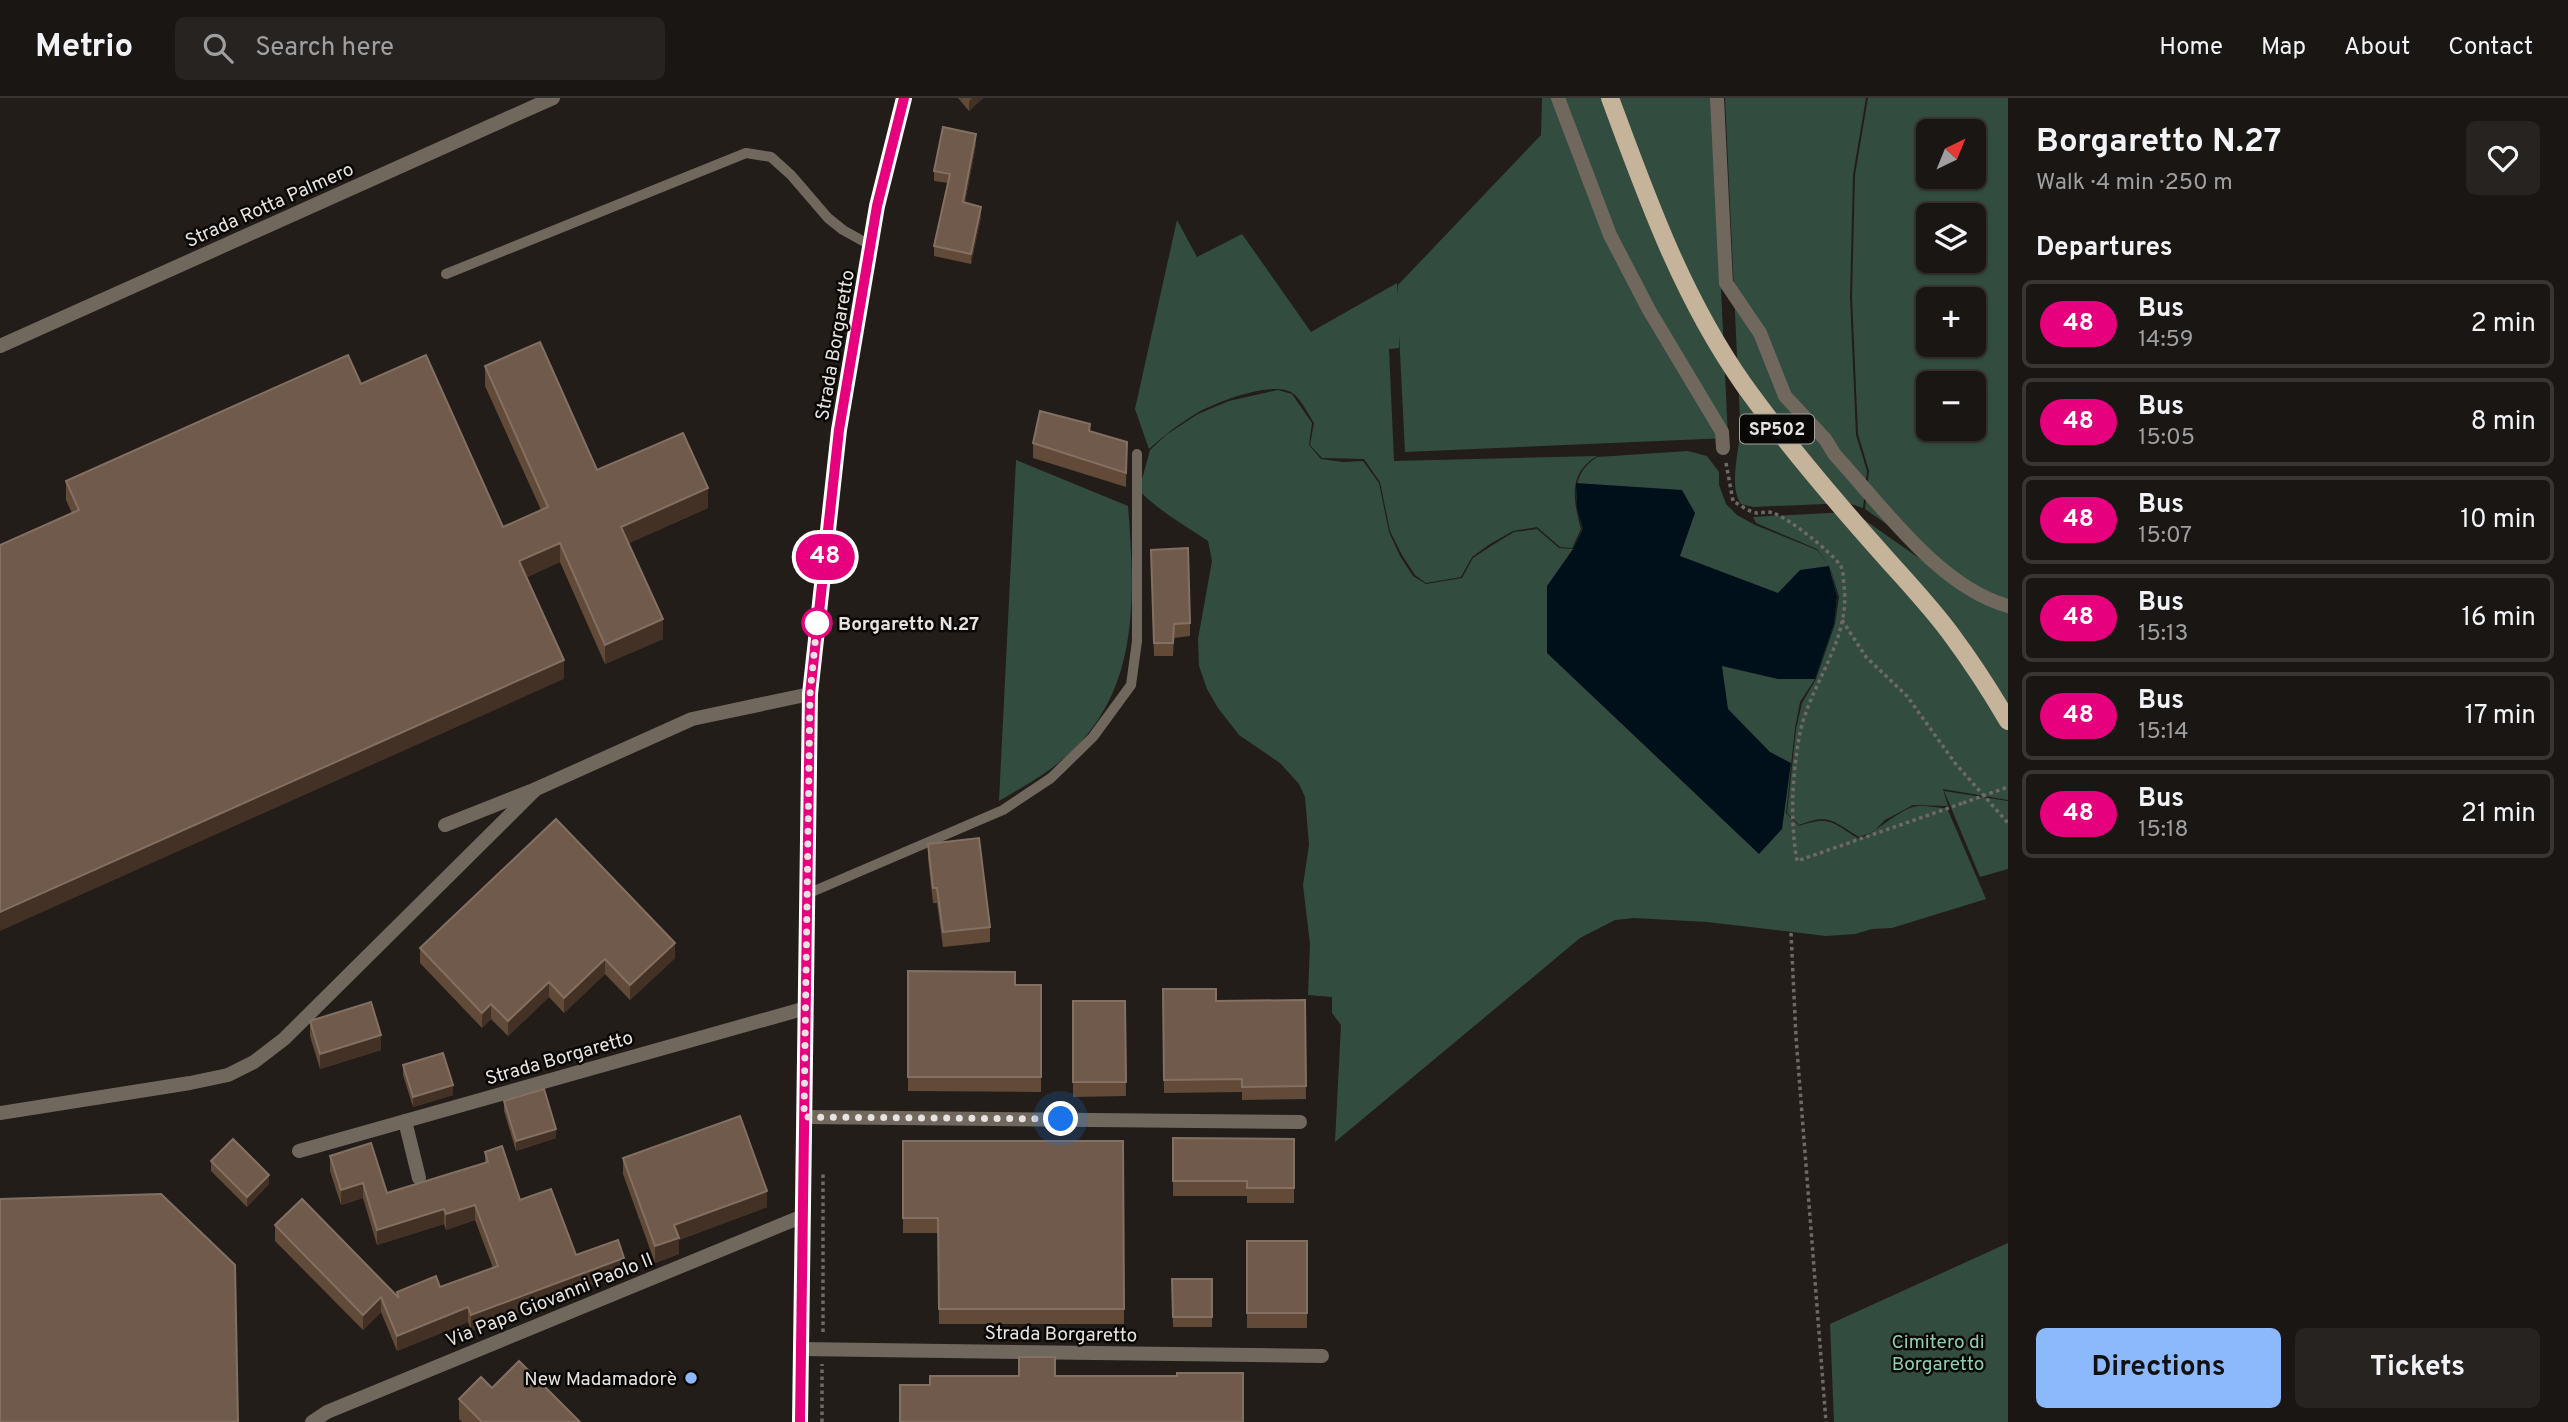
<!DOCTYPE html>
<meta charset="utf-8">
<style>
body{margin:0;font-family:Overpass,sans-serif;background:#272321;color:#f1f3f6;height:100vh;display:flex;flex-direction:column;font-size:26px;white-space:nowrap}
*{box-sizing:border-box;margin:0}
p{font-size:23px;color:#9f9fa0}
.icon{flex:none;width:38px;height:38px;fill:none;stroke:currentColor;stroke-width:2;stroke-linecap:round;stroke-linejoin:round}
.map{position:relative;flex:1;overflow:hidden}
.sheet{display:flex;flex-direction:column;background:#1a1613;width:560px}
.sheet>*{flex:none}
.badge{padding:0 14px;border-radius:23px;font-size:24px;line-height:46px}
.needle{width:46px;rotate:43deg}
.tools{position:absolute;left:1916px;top:21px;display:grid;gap:14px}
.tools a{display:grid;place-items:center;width:70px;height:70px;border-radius:10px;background:#1a1613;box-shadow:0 2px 5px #0004,0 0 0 2px #383533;font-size:35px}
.you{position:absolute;width:35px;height:35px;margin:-18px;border:5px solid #fff;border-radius:50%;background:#1a73e8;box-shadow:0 0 0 10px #1a73e833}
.map>.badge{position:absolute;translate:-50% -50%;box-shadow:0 0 0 4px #fff}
h2{padding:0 28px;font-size:26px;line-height:63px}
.round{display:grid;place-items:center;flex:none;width:74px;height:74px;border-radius:10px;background:#272321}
.overview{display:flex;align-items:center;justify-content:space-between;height:119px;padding:0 28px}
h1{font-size:33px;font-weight:700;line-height:52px}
.action{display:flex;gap:14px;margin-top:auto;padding:14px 28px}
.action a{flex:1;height:80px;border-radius:10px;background:#8cb9fc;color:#111;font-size:28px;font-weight:700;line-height:80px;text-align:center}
.action a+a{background:#272321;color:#f1f3f6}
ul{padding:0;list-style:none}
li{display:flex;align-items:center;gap:21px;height:88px;margin:0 14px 10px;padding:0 14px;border:4px solid #383533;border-radius:10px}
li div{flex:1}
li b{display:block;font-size:26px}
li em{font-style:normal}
li .badge{min-width:77px;font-weight:700;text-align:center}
header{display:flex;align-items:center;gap:42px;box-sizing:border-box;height:98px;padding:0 35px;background:#1a1613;border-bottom:2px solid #383533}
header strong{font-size:33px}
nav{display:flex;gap:38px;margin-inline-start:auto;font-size:24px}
.search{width:490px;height:63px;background:#272321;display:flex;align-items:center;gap:18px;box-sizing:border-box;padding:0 24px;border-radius:10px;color:#9f9fa0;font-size:26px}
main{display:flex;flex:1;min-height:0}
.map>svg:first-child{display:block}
.green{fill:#334c40;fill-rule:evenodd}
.water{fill:#00101b}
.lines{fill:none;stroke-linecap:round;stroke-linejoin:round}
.path{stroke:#6e6966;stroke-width:3.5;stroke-dasharray:3.5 3.5;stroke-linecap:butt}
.service{stroke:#70685c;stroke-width:10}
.minor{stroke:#70685c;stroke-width:14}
.tertiary{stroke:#70685c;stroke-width:14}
.primary{stroke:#c5b39a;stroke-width:18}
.path-bridge{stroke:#6e6966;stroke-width:3.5;stroke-dasharray:3.5 3.5;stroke-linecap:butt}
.wall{fill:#624a39}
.shaded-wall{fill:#423124}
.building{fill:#705a4b;stroke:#837062;stroke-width:2}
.line-casing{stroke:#fff;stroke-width:16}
.line{stroke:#e6007e;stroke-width:10}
.walk{stroke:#e7e3e1;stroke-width:7;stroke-dasharray:0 12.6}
.stop-dot{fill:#fff;stroke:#e6007e;stroke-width:3.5}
.poi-dot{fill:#8cb9fc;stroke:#0a0806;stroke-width:2.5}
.labels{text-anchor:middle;stroke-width:5;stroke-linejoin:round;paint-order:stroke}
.shield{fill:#0a0806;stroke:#a5a19f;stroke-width:2}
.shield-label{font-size:18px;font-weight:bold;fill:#e7e3e1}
.street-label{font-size:19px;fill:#e7e3e1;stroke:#0a0806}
.stop-label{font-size:19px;font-weight:bold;fill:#e7e3e1;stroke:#0a0806;text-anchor:start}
.park-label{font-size:19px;fill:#8eceb1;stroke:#0a0806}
.poi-label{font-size:19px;fill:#e7e3e1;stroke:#0a0806;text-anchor:end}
</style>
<header>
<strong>Metrio</strong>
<div class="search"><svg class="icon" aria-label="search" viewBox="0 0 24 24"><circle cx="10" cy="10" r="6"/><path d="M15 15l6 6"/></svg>Search here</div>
<nav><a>Home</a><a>Map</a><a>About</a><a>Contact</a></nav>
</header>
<main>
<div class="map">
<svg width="2008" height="1324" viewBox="0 0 2008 1324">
<rect width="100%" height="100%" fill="#221d19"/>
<g class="green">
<path d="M1542,0h170l16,340 -323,14 -6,-119v15l-10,1 5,112 203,-5c-29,17 -24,44 -16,73l-9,19 -12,-1 -23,-20 -24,4 -23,13 -18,13 -11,20 -35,6 -11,-8 -13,-20 -12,-24 -10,-49 -16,-23 -42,-1 -12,-13 4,-22c-6,-9 -14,-26 -23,-31 -20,-11 -75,10 -94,21 -17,10 -33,22 -48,36l-14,-40 42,-189 20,37 45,-23 69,98 86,-49 1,12v-10l143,-150z"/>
<path d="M1725,0h141l-13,77 -3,122 6,138 11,36 -4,37 -15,-5 -95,4 -12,-3c-14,-20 1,-59 -1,-84 -5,-107 -10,-215 -15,-322z"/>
<path d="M1868,0h140v502l-19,-6 -21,-13 -103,-72 4,-38 -11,-37 -6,-137 3,-122zM1928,33h46v46h-46zM1928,117h46v46h-46zM1928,201h46v46h-46zM1928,285h46v46h-46z"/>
<path d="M1278,292l14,4 20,29 -3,22 12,14 22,3 20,-1 16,22 10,49 11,24 13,20 13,8 36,-6 11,-20 18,-12 23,-14 23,-3 22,19 14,1 10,-20c-8,-28 -14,-54 14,-72l91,-6 19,5 12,16v13l7,19 11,11 18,10 62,25 12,16 -12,-17 -61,-26 -3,-6 94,-5 12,4 104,73 45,21v190l-65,-11 5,17 -35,-1 -28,15 -12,12 -14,5c-26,-16 -30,-24 -60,-12l-12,-12 9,-84 6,-26 14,-24 19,-55 4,-27 -9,-30 7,30 -3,27 -19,55 -15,23 -5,26 -9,85 13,13c31,-11 34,-3 60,13 18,-7 37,-27 54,-32 8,-3 24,1 34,1l39,91 -94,29 -20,1 -17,5 -29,2 -119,-14 -73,-4 -19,2 -35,18 -245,204 6,-117 -9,-12v-16l-24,-2 2,-51 -7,-59 6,-40 -4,-48 -6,-13 -19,-21 -41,-28 -21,-27 -11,-19 -8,-23 -1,-27 14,-78 -4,-20c-23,-16 -50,-30 -69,-51l11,-40 16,-15 32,-21 31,-13z"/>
<path d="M1016,362l112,46c8,103 12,202 -83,267 -15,10 -31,19 -46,28z"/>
<polygon points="1944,693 2008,703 2008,771 1980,779"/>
<polygon points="2008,1145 2008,1324 1834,1324 1830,1226"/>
</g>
<polygon class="water" points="1576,385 1682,392 1695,415 1680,458 1778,495 1800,472 1829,468 1837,499 1834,526 1815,581 1778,581 1722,568 1728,611 1770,654 1791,665 1782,731 1759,756 1547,555 1547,488 1573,451 1583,431 1577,410"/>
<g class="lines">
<g class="path">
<path d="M1726,365l7,38c7,4 16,11 24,12 5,0 11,-2 16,0 16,5 57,38 67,52 4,5 3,14 4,21 7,56 -36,99 -45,152 -7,41 -9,82 -2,123l166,-58"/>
<polyline points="1842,522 1866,559 1907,598 1955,665 2008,725"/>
<polyline points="1791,835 1796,939 1826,1324"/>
<polyline points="823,1234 823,1074"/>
<polyline points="822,1324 822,1266"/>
</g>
<g class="service">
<polyline points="446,176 746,55 771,59 791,77 828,120 843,132 870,147"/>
<polyline points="807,796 1003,712 1051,680 1093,639 1131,587 1137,543 1137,356"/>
</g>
<g class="minor">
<polyline points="1558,0 1610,137 1649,212 1722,334 1723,350"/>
<path d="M1717,0l9,185 34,50 25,63 40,43 10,16c48,52 104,132 173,151"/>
<polyline points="0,248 553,0"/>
<polyline points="445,727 536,691 692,621 810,596"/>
<polyline points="0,1015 190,985 228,977 254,964 284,941 536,691"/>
<polyline points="804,1019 1300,1024"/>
<polyline points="405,1023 419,1080"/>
<polyline points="299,1053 806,910"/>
<polyline points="800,1251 1322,1258"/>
<polyline points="312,1324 327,1314 803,1118"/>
</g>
<polyline class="tertiary" points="800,1324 810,596 839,332 877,108 904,0"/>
<path class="primary" d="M1610,0c37,100 72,199 134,287 43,60 91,116 141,172 23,26 47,51 68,80 20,27 38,55 55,84"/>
<polyline class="path-bridge" points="1963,705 2008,689"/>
</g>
<g class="wall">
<polygon points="958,0 983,0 969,13"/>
<polygon points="976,46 965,105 981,119 971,166 934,158 934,148 948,85 934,83 934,73"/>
<polygon points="485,268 597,372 708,410 629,445 663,541 605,566 560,464 527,479 564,581 72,415 66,402 66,383 361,286 503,429 541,412 485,288"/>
<polygon points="1090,334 1127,344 1126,389 1033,360 1033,345"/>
<polygon points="1151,466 1190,525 1190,538 1174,540 1173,558 1154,558"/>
<polygon points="928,746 990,829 990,844 943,849 937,805 933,805 928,761"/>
<polygon points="420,850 675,860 630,902 605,876 564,915 549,899 508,938 491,921 482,930 420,865"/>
<polygon points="908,873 1015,887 1041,887 1041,994 908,993"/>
<polygon points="1163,891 1216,903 1305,902 1306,1001 1242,1002 1242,994 1164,995"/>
<polygon points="1073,903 1125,903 1126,998 1073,999"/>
<polygon points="310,923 381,952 320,971 310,938"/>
<polygon points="403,967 453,997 413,1009 403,977"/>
<polygon points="504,1003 556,1040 516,1053 504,1013"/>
<polygon points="1173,1040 1294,1041 1294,1105 1247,1105 1247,1098 1173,1098"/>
<polygon points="903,1043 1123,1043 1124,1226 939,1226 938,1135 903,1135"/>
<polygon points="485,1054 520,1102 576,1157 624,1175 471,1233 468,1224 397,1253 381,1214 363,1232 275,1143 275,1127 397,1198 397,1194 440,1189 493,1170 475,1122 446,1132 444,1126 377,1147 363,1100 341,1107 330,1073 330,1058 387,1095 485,1065"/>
<polygon points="623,1060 767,1109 679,1142 679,1156 655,1165 623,1076"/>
<polygon points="211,1063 269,1086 247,1109 211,1073"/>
<rect x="1247" y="1143" width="60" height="87"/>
<polygon points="1172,1181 1212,1181 1212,1229 1173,1229"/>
<polygon points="492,1290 580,1324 462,1324 459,1321 459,1301"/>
</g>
<g class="shaded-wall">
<polygon points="972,0 983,0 969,13 969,3"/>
<polygon points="976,36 976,46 963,114 963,104"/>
<polygon points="981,109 981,119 971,166 971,156"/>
<polygon points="708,390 708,410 621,449 621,429"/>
<polygon points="560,445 560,464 519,483 519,463"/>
<polygon points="663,521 663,541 605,566 605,547"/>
<polygon points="564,562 564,581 0,833 0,814"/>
<polygon points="675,845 675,860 630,902 630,887"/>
<polygon points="605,861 605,876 564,915 564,900"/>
<polygon points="549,884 549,899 508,938 508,923"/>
<polygon points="491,906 491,921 482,930 482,915"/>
<polygon points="381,937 381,952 320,971 320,956"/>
<polygon points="453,987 453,997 413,1009 413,999"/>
<polygon points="556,1031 556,1040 516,1053 516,1043"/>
<polygon points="269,1077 269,1086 247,1109 247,1099"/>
<polygon points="363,1085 363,1100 341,1107 341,1092"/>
<polygon points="767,1093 767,1109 679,1142 679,1156 655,1165 655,1148 674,1127"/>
<polygon points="475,1107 475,1122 446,1132 446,1116"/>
<polygon points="444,1111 444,1126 377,1147 377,1132"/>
<polygon points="624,1160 624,1175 471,1233 471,1217"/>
<polygon points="381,1199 381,1214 363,1232 363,1217"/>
<polygon points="468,1209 468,1224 397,1253 397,1238"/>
</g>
<g class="building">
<polygon points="943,29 976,36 963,104 981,109 971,156 934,148 950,76 934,73"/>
<polygon points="540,244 597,372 683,335 708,390 621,429 663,521 605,547 560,445 519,463 564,562 0,814 0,447 79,412 66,383 348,257 361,286 426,257 503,429 548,409 485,268"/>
<polygon points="1040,313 1090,326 1089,333 1127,344 1126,375 1033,345"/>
<polygon points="1188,450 1190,525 1174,526 1173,545 1154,545 1151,452"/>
<polygon points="556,721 675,845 630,887 605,861 564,900 549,884 508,923 491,906 482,915 420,850"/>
<polygon points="979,740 990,829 943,834 937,790 933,790 928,746"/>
<polygon points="908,873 1015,874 1015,887 1041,887 1041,979 908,979"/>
<polygon points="1163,891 1216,891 1216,903 1305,902 1306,988 1242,989 1242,981 1164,982"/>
<polygon points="1073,903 1125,903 1126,984 1073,984"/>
<polygon points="371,904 381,937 320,956 310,923"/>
<polygon points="443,955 453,987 413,999 403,967"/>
<polygon points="544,991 556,1031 516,1043 504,1003"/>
<polygon points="740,1018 767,1093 674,1127 679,1140 655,1148 623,1060"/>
<polygon points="1173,1040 1294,1041 1294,1090 1247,1090 1247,1083 1173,1083"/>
<polygon points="233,1041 269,1077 247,1099 211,1063"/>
<polygon points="903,1043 1123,1043 1124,1211 939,1211 938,1120 903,1120"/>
<polygon points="371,1045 387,1095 488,1064 485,1054 502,1048 520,1102 551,1091 576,1157 618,1142 624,1160 471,1217 468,1209 397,1238 381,1199 363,1217 275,1127 302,1101 399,1200 397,1194 436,1178 440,1189 498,1168 475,1107 446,1116 444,1111 377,1132 363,1085 341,1092 330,1058"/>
<polygon points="161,1096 235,1167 238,1324 0,1324 0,1101"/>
<rect x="1247" y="1143" width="60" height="72"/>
<polygon points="1172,1181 1212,1181 1212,1219 1173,1219"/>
<polygon points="1019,1259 1055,1259 1055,1278 1177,1278 1177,1275 1243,1275 1243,1324 900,1324 900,1287 930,1287 930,1278 1019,1278"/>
<polygon points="519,1263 580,1324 482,1324 459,1301 481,1279 492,1290"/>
</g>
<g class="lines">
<defs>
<polyline id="line" points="800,1324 810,596 839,332 877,108 904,0"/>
</defs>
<use href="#line" class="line-casing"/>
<use href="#line" class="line"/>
<polyline class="walk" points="817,525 818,516 810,596 804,1019 1061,1021"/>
</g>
<circle class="stop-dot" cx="817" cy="525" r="14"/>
<circle class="poi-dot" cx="691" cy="1280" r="7"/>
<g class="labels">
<rect class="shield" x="1740" y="316.5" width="74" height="29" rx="5"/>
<g class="shield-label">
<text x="1777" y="337">SP502</text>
</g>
<g class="street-label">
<text transform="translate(269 106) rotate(-24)" y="7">Strada Rotta Palmero</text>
<text transform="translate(834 247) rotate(-80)" y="7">Strada Borgaretto</text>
<text transform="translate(559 959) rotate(-16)" y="7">Strada Borgaretto</text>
<text transform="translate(549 1201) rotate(-22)" y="7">Via Papa Giovanni Paolo II</text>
<text transform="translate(1061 1235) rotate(1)" y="7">Strada Borgaretto</text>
</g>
<g class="stop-label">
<text x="838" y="532">Borgaretto N.27</text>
</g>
<g class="park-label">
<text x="1938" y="1250">Cimitero di<tspan x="1938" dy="22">Borgaretto</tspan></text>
</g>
<g class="poi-label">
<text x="677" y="1287">New Madamadorè</text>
</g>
</g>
</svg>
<div class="tools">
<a><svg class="needle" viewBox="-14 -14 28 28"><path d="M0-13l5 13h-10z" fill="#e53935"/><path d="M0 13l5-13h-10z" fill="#9f9fa0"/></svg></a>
<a><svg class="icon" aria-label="layers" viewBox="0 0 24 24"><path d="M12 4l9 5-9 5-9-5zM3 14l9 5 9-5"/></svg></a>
<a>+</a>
<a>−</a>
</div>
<div class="you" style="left:1061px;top:1021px"></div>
<b class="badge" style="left:825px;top:459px;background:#e6007e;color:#fff">48</b>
</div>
<section class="sheet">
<div class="overview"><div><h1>Borgaretto N.27</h1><p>Walk · 4 min · 250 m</p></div><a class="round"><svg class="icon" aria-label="heart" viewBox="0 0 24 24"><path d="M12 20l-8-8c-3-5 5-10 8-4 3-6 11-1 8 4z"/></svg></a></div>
<h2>Departures</h2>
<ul>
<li><span class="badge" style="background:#e6007e;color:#fff">48</span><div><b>Bus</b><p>14:59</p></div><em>2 min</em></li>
<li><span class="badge" style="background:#e6007e;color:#fff">48</span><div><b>Bus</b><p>15:05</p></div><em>8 min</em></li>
<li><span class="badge" style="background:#e6007e;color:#fff">48</span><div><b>Bus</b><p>15:07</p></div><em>10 min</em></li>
<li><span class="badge" style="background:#e6007e;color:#fff">48</span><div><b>Bus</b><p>15:13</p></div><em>16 min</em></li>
<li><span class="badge" style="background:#e6007e;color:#fff">48</span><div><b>Bus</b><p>15:14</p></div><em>17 min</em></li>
<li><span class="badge" style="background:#e6007e;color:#fff">48</span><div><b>Bus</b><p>15:18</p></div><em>21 min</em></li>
</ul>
<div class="action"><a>Directions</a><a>Tickets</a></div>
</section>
</main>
